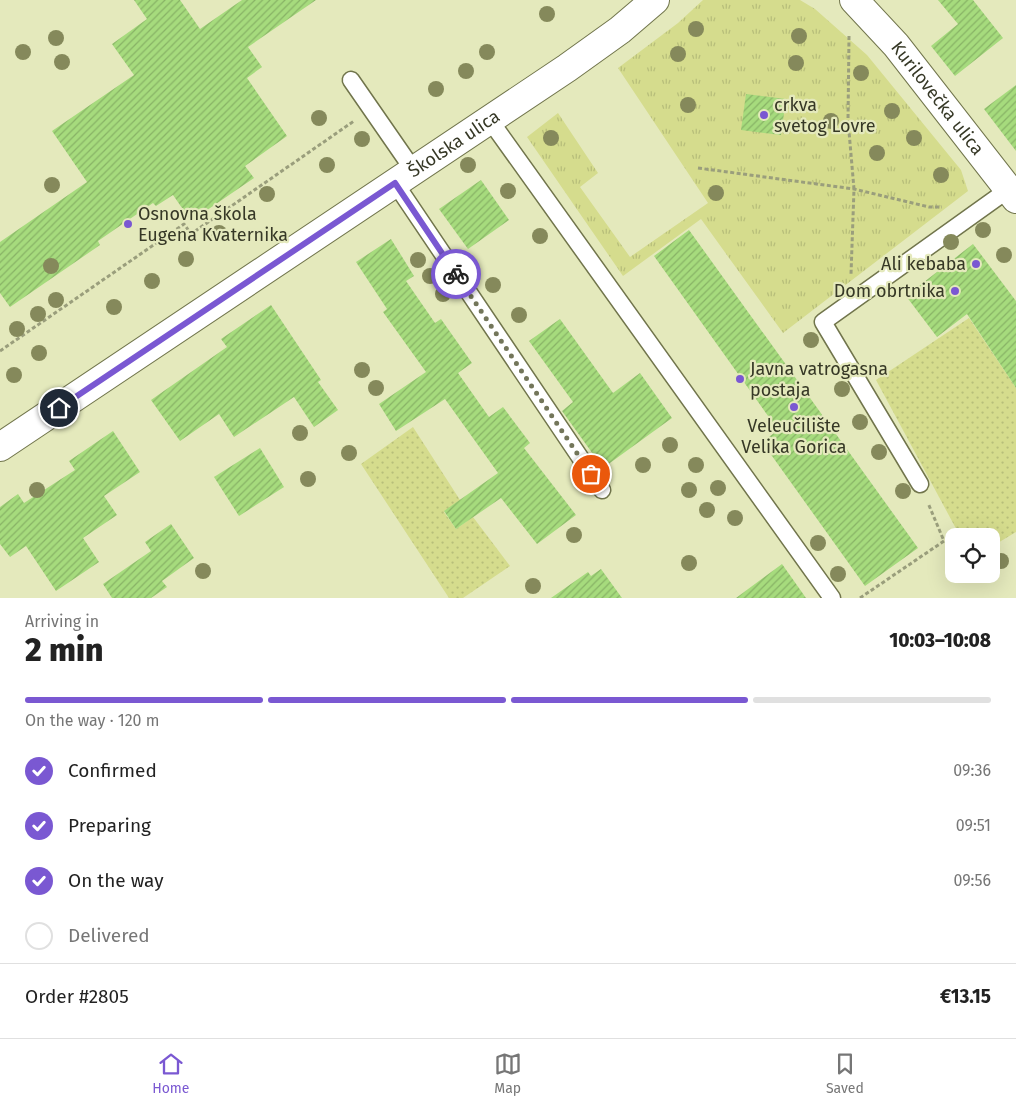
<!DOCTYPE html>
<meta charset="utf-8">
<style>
body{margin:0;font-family:"Fira Sans",sans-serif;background:#f6f6f6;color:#222;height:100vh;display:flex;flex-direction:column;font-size:19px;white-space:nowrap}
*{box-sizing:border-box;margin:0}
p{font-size:16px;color:#767676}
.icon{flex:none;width:28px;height:28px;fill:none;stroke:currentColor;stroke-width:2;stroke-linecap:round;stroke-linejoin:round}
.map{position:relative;height:598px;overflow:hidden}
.drawer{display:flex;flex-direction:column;background:#fff;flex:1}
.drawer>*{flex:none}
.tools{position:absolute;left:945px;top:528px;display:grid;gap:10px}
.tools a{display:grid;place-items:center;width:55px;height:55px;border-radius:10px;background:#fff;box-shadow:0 5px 20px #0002;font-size:25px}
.pin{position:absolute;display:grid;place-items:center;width:42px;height:42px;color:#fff;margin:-21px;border:2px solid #fff;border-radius:50%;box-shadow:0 1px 5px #0007}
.courier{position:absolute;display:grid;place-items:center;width:50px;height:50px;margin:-25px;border:4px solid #7a58d2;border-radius:50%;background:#fff;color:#222;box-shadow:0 1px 6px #0007}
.overview em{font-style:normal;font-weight:800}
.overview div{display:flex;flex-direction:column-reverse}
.overview{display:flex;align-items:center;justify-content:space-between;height:85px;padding:0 25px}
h1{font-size:32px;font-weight:800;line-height:38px}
.bar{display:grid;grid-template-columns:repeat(4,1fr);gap:8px 5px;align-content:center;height:60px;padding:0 25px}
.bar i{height:6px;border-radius:4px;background:#e0e0e0}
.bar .current{background:#7a58d2}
.bar p{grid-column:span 4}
.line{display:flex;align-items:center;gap:12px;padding:0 25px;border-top:1px solid #e0e0e0}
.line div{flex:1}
ol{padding:0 25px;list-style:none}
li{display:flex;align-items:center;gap:15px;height:55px}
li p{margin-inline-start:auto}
li .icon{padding:5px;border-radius:50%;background:#7a58d2;color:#fff;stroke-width:4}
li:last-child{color:#767676}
li i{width:28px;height:28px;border:2px solid #e0e0e0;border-radius:50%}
.tabs{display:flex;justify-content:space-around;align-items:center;height:70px;border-top:1px solid #e0e0e0;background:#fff;font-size:14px;color:#767676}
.tabs a{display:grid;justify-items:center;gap:2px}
.tabs .current{color:#7a58d2}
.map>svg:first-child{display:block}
.grass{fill:url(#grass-tufts)}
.park{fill:url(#park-dots)}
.building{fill:url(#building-hatch)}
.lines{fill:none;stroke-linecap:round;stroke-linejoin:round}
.lane-casing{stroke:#71754c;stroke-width:19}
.street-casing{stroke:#71754c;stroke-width:30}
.path{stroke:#9a9e7c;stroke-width:3;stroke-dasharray:4 2.5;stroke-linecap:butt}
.lane{stroke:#fff;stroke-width:16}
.street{stroke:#fff;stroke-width:28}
.tree{fill:#85895b}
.done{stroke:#73765a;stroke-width:5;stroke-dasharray:0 9}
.route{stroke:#7a58d2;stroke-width:6}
.poi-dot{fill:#7a58d2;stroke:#e4e9bc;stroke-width:2}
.labels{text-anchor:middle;stroke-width:4.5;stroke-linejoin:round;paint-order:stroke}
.street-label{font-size:18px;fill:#363826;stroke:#e4e9bc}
.poi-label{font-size:18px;fill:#363826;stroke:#e4e9bc;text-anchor:start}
</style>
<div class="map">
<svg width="1016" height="598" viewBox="0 0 1016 598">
<defs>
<pattern id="grass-tufts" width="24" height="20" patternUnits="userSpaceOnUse" patternTransform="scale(1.25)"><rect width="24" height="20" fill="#d5dc8d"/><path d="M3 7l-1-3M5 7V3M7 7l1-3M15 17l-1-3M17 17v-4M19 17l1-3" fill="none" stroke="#b7be7a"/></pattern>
<pattern id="park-dots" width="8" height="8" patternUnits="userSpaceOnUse" patternTransform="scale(1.25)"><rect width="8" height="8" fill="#d5dc8d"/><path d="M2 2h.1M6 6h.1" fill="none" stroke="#b7be7a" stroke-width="1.8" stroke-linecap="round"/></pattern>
<pattern id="building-hatch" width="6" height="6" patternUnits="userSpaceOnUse" patternTransform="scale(1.25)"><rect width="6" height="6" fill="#a6db7d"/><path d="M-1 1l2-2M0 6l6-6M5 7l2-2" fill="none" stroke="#88b366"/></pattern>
</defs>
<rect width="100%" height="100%" fill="#e4e9bc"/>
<!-- grass -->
<path class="grass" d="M 703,0 L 800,0 L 815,9 L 867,55 L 961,170 L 968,191 L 783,333 L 701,219 L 623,276 L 527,137 L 558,113 L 598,173 L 580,187 L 630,257 L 708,203 L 618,68 L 678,23 Z"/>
<!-- park -->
<g class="park">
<path d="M 969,318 L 1016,388 L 1016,532 L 991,547 L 991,536 L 960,536 L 876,380 Z"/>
<path d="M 413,427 L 460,500 L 444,512 L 456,529 L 473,517 L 510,566 L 463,598 L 449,598 L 361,464 Z"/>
</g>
<!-- building -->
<g class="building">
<path d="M 134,0 L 180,0 L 200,29 L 242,0 L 316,0 L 248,47 L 262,67 L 247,78 L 287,136 L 245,166 L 254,178 L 191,221 L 173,195 L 156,206 L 153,203 L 98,241 L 100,245 L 10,307 L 0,293 L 0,242 L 87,182 L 52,131 L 134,75 L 112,44 L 147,19 Z"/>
<path d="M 938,0 L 973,0 L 1003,38 L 955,76 L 931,46 L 958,24 Z"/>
<path d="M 1016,85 L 1016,151 L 984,109 Z"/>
<path d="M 746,94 L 786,99 L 781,135 L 741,130 Z"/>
<path d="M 481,180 L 509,220 L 468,249 L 439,209 Z"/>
<path d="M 689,230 L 918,548 L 865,586 L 762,442 L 778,430 L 654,256 Z"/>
<path d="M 391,239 L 414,276 L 406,281 L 435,323 L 441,319 L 472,363 L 458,373 L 489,417 L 503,407 L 530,443 L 524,448 L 576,515 L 537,544 L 501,498 L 456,529 L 444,511 L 498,473 L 445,399 L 396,431 L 379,404 L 426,372 L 383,312 L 387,309 L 356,262 Z"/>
<path d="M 973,244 L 1016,301 L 1016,388 L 967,314 L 937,337 L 906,296 Z"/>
<path d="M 271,305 L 321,380 L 318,382 L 338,410 L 314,427 L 294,397 L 234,437 L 219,414 L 180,441 L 151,400 L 227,347 L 221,339 Z"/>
<path d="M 560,319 L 613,393 L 640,373 L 672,418 L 603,468 L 562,411 L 573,402 L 529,341 Z"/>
<path d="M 113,431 L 140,472 L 104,496 L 117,515 L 83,538 L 99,562 L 56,591 L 26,546 L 10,557 L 0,544 L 0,507 L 18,494 L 24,503 L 75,470 L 69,461 Z"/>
<path d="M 260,448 L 284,487 L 239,516 L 214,477 Z"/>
<path d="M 171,524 L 194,558 L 162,581 L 167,587 L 151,598 L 112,598 L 103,584 L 151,551 L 145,542 Z"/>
<path d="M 782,564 L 806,598 L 736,598 Z"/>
<path d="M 601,569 L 622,598 L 551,598 L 588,572 L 591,576 Z"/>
</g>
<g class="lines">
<!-- lane casing -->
<g class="lane-casing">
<g id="lane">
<path d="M 351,80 L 414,171"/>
<path d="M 489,119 L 832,598"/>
<path d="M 395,183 L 602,490"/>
<path d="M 920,484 L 823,322 L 1009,189"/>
</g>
</g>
<!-- street casing -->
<g class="street-casing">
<g id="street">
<path id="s1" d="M 854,0 L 896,45 L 1016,199"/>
<path id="s2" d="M 0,447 L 567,68 L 620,30 L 655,0"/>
</g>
</g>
<!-- path -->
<g class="path">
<path d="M 849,36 L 848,120 L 854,189 L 851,274"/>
<path d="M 698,168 L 854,189 L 929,207 L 942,207"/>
<path d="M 0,351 L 184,224 L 191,234 L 354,121"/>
<path d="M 860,598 L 944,541 L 928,503"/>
</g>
<!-- lane -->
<use href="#lane" class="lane"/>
<!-- street -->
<use href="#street" class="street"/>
</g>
<!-- trees -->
<g class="tree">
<circle cx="547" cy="14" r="8"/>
<circle cx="696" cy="29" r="8"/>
<circle cx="799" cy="36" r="8"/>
<circle cx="56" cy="38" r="8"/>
<circle cx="23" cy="52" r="8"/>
<circle cx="487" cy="52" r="8"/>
<circle cx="678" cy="54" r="8"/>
<circle cx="62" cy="62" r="8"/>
<circle cx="796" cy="63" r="8"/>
<circle cx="466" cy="71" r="8"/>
<circle cx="861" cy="73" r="8"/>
<circle cx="436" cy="89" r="8"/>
<circle cx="688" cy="105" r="8"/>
<circle cx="892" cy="111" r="8"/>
<circle cx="319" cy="118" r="8"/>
<circle cx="831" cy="121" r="8"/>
<circle cx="551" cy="138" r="8"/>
<circle cx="914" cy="138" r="8"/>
<circle cx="362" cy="139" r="8"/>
<circle cx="877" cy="153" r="8"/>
<circle cx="327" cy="165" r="8"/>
<circle cx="468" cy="165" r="8"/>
<circle cx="941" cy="175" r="8"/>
<circle cx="52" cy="185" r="8"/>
<circle cx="508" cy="191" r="8"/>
<circle cx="716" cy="193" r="8"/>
<circle cx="267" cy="194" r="8"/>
<circle cx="983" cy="230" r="8"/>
<circle cx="219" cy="233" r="8"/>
<circle cx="540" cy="236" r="8"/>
<circle cx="951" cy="242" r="8"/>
<circle cx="1004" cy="255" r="8"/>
<circle cx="186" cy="259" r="8"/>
<circle cx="418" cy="260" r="8"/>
<circle cx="51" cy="266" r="8"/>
<circle cx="430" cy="276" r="8"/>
<circle cx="152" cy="281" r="8"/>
<circle cx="493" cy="285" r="8"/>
<circle cx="443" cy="294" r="8"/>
<circle cx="56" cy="300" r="8"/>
<circle cx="114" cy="307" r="8"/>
<circle cx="38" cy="314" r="8"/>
<circle cx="519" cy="315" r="8"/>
<circle cx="17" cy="329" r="8"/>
<circle cx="811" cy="340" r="8"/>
<circle cx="39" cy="353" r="8"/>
<circle cx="362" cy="370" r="8"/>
<circle cx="14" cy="375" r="8"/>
<circle cx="376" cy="388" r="8"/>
<circle cx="842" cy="389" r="8"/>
<circle cx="860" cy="422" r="8"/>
<circle cx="300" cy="433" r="8"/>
<circle cx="670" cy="445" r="8"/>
<circle cx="879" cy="452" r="8"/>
<circle cx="349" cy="453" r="8"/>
<circle cx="643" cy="465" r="8"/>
<circle cx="696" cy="465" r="8"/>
<circle cx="308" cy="479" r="8"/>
<circle cx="718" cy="488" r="8"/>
<circle cx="37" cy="490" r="8"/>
<circle cx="689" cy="490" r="8"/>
<circle cx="903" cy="491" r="8"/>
<circle cx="707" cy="510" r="8"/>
<circle cx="735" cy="518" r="8"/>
<circle cx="574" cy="535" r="8"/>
<circle cx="818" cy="543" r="8"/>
<circle cx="1001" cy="561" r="8"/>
<circle cx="689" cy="563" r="8"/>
<circle cx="203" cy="571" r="8"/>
<circle cx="838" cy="574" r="8"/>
<circle cx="533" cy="586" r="8"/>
</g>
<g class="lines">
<!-- done -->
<path class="done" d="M 456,274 L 591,474"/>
<!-- route -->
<path class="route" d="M 59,408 L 395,183 L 456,274"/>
</g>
<!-- markers -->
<g class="poi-dot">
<circle cx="764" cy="115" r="5"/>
<circle cx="128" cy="224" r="5"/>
<circle cx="976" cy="264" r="5"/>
<circle cx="955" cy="291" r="5"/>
<circle cx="740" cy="379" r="5"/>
<circle cx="794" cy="407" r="5"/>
</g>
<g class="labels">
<!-- street labels -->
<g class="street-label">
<text dy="6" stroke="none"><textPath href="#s1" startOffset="129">Kurilovečka ulica</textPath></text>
<text dy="6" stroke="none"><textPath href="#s2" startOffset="546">Školska ulica</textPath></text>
</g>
<!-- poi labels -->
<g class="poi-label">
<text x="774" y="111">crkva<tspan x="774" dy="21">svetog Lovre</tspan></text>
<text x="138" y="220">Osnovna škola<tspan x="138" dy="21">Eugena Kvaternika</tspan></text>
<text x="966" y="270" text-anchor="end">Ali kebaba</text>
<text x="945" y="297" text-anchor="end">Dom obrtnika</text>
<text x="750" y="375">Javna vatrogasna<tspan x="750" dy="21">postaja</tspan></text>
<text x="794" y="432" text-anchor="middle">Veleučilište<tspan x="794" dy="21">Velika Gorica</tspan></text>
</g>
</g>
</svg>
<div class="tools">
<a><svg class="icon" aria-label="locate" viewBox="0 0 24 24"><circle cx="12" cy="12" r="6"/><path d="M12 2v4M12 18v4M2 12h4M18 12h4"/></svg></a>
</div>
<div class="pin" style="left:591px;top:474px;background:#ea580c"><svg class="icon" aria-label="bag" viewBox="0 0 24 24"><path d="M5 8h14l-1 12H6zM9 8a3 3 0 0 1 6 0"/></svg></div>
<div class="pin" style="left:59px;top:408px;background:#1f2937"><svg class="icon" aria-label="home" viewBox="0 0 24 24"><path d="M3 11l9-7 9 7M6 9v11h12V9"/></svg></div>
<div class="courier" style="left:456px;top:274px"><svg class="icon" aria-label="bike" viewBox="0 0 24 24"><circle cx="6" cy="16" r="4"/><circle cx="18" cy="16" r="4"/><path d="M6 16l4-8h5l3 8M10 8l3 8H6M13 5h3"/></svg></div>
</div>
<section class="drawer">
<div class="overview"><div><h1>2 min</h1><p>Arriving in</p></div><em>10:03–10:08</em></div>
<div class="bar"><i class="current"></i><i class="current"></i><i class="current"></i><i></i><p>On the way · 120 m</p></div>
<ol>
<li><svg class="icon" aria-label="check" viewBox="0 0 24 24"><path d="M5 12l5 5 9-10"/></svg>Confirmed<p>09:36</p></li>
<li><svg class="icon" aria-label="check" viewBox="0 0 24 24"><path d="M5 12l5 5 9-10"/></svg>Preparing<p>09:51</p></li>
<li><svg class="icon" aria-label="check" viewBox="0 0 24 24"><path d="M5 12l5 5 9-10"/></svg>On the way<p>09:56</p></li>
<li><i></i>Delivered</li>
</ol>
<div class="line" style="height:65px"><div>Order #2805</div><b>€13.15</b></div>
</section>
<nav class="tabs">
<a class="current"><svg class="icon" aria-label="home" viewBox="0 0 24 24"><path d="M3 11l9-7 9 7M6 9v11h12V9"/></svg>Home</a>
<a><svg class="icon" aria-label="map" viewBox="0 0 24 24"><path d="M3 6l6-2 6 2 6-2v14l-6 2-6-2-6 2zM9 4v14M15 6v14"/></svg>Map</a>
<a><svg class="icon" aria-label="saved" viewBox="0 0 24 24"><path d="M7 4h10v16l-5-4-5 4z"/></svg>Saved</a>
</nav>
